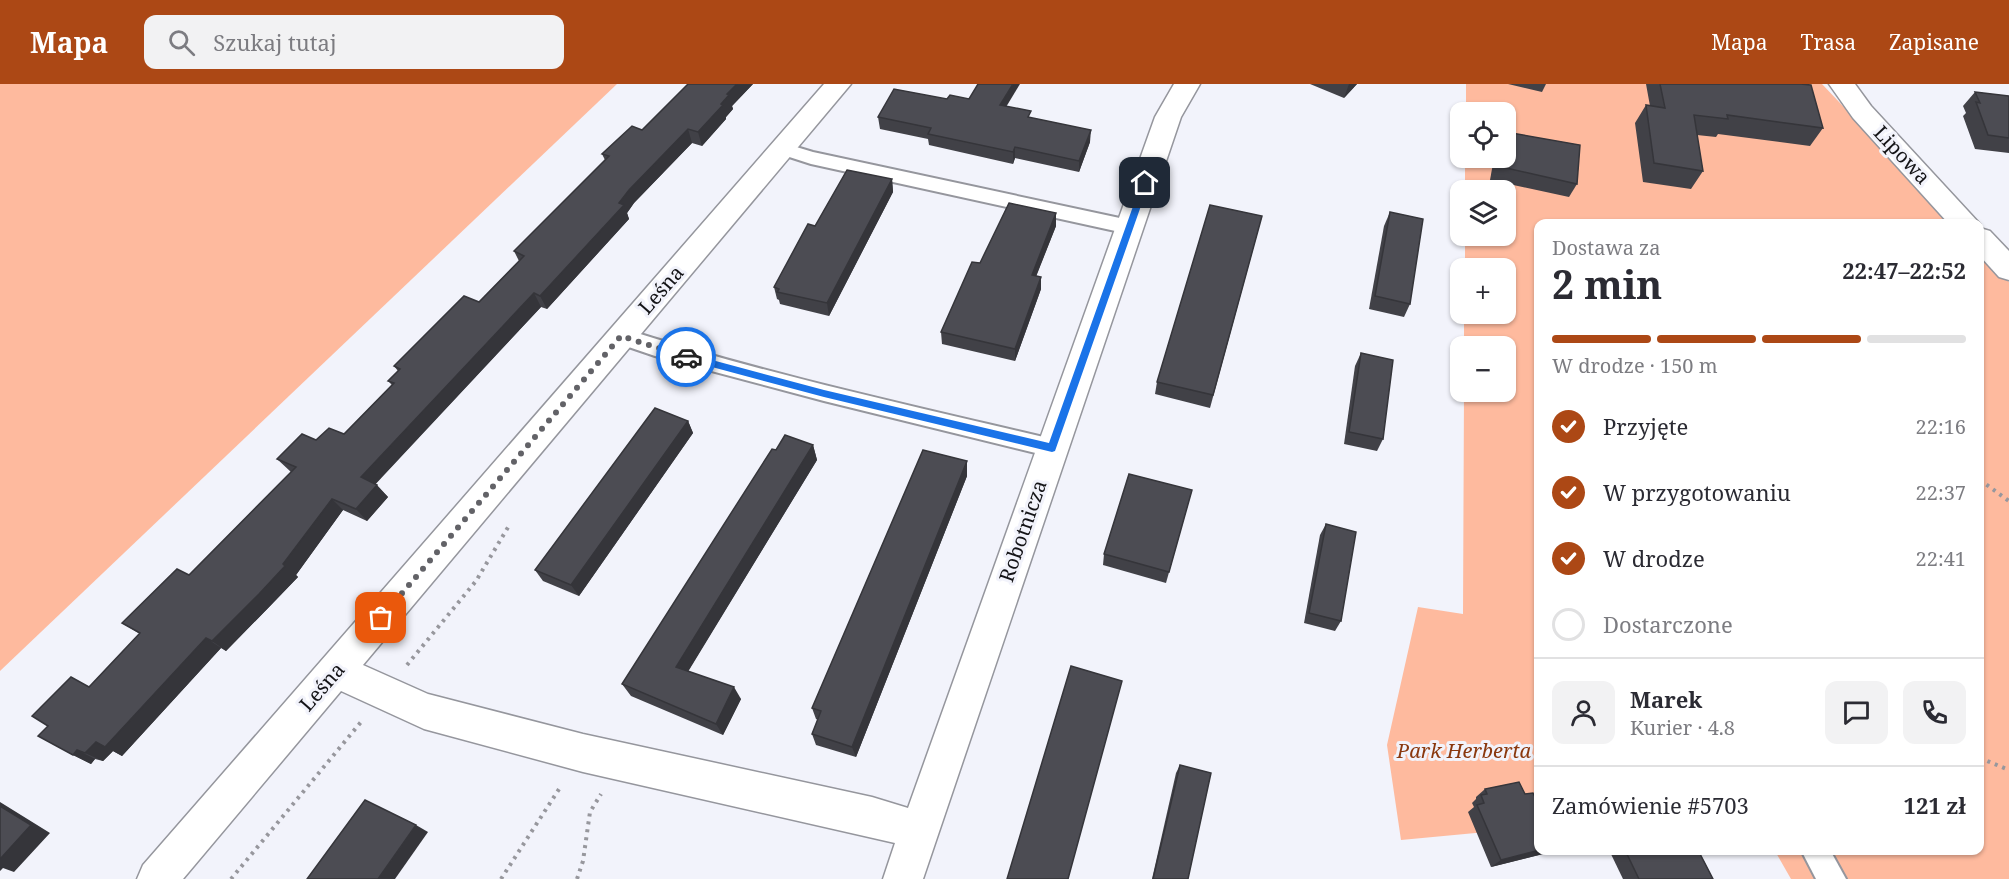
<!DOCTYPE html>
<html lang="pl">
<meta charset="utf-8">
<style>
body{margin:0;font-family:"Noto Serif",serif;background:#f2f2f3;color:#2b2b33;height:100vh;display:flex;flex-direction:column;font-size:22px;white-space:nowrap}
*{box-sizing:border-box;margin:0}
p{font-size:20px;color:#7c7c81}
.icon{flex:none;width:33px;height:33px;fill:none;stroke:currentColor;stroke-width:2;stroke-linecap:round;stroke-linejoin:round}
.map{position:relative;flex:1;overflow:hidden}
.sheet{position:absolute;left:1534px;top:135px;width:450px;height:636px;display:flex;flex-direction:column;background:#fff;border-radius:12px;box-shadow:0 2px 4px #0004}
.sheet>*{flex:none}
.fabs{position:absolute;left:1450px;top:18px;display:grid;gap:12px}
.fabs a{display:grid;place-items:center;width:66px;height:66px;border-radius:12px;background:#fff;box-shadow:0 2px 4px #0004;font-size:30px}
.pin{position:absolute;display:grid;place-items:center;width:51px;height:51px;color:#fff;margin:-26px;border-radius:12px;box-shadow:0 3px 9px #0006}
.courier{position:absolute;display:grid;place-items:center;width:60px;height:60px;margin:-30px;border:4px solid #1a73e8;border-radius:50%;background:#fff;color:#222;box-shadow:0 2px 8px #0007}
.overview em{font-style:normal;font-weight:700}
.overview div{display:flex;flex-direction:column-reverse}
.overview{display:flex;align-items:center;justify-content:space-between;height:102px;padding:0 18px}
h1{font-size:39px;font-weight:700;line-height:45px}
.bar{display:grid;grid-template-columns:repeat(4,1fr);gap:9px 6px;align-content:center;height:72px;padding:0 18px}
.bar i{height:8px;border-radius:4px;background:#e1e1e2}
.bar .on{background:#ac4815}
.bar p{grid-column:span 4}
.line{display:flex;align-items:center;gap:15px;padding:0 18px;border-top:2px solid #e1e1e2}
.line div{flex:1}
.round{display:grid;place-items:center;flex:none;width:63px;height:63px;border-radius:12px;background:#f2f2f3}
ol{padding:0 18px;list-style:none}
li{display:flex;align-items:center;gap:18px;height:66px}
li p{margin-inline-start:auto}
li .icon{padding:6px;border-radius:50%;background:#ac4815;color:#fff;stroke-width:4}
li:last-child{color:#7c7c81}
li i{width:33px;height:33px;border:3px solid #e1e1e2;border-radius:50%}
header{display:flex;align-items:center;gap:36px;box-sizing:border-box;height:84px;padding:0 30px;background:#ac4815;color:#fff}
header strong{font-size:28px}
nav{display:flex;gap:33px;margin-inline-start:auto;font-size:21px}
.search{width:420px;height:54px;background:#f2f2f3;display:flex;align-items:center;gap:15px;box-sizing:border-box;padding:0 21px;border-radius:12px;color:#7c7c81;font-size:22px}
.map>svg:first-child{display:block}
.green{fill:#feba9e}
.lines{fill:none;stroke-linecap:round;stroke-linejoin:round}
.service-casing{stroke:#95969d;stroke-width:4}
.minor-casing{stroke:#95969d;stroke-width:3}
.path{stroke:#97979d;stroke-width:4;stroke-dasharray:3 5;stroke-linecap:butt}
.service{fill:#fff;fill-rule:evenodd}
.minor{fill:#fff;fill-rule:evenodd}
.wall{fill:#414147}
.shaded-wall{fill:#35353a}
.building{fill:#4c4c53;stroke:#35353a;stroke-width:1.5}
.route{fill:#1a73e8}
.done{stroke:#626267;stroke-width:6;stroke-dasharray:0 10.8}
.labels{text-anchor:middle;stroke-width:6;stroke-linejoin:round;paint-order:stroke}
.street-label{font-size:20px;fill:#141417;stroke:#f2f3fb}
.park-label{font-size:20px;font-style:italic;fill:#8a380e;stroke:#f2f3fb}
</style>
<header>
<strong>Mapa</strong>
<div class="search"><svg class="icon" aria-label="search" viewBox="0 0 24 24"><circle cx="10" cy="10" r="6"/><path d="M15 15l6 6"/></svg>Szukaj tutaj</div>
<nav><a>Mapa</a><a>Trasa</a><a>Zapisane</a></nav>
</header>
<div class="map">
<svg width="2009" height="795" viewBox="0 0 2009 795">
<rect width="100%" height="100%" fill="#f2f3fb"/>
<!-- green -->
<g class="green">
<path d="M 0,0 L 617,0 L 0,587 Z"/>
<path d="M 1466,0 L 1822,0 L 1954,139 L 1539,140 L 1539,743 L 1401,756 L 1387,661 L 1418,523 L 1463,530 L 1464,308 L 1506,308 L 1506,262 L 1464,262 L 1464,230 L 1506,230 L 1506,184 L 1465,184 L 1465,152 L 1506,152 L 1506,106 L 1465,106 L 1465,74 L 1506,74 L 1506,28 L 1466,28 Z"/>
<path d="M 1980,167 L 2009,198 L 2009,795 L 1791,795 L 1775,767 L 1980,766 Z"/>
</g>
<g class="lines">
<!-- service casing -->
<g class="service-casing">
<g id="service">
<path d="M 783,59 L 813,68 L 1129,136 L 1136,138 L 1139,143 L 1136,148 L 1129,150 L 811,80 L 777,69 L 774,65 L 777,61 Z"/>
<path d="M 621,244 C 762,289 908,321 1052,355 L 1060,358 L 1063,364 L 1060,370 L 1052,373 L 824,317 L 655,272 L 614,258 L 611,252 L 614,246 Z"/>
<path d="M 1801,766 L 1830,766 L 1846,795 L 1816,795 Z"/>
</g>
</g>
<!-- minor casing -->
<g class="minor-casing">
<g id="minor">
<path d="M 824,0 L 851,0 L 363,581 L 428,610 L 583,650 L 872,713 L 908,724 L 1155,33 L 1174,0 L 1200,0 L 1181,33 L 923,795 L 883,795 L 895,759 L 583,688 L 424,645 L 341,607 L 183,795 L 137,795 L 143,781 Z"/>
<path d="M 1829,0 L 1855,0 L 1871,22 L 1980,140 L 1949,140 L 1853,34 Z"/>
<path d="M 1980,144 L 1990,147 L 2009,167 L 2009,196 L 1999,193 L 1980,172 Z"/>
</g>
</g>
<!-- path -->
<g class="path">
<path d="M 1980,396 L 2009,417"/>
<path d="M 407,581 L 476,497 L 510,440"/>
<path d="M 1980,674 L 2009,686"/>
<path d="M 231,795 L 361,638"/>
<path d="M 501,795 L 561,702"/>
<path d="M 577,795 L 583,777 L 590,728 L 601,710"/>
</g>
<!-- service -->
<use href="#service" class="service"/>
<!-- minor -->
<use href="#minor" class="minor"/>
</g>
<!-- wall -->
<g class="wall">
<path d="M 688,0 L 753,0 L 732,22 L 733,25 L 726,33 L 726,35 L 702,62 L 692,59 L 634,119 L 627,129 L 629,135 L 547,225 L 541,223 L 375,400 L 388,413 L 367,437 L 343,426 L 296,491 L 298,493 L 272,520 L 226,567 L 221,564 L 122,672 L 113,667 L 103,677 L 95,675 L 91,680 L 73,671 L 89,603 L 140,550 L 122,539 L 189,491 L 291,388 L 277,375 L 316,356 L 344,350 L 392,301 L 388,297 L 398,287 L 394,282 L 479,218 L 519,177 L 514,167 L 605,76 L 602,70 L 642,46 Z"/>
<path d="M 1310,0 L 1357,0 L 1344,14 Z"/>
<path d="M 1508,0 L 1546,0 L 1542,8 Z"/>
<path d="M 1646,0 L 1800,0 L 1823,44 L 1810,62 L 1718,50 L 1716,53 L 1697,51 L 1703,87 L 1691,105 L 1643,98 L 1635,39 L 1646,21 L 1650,22 Z"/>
<path d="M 1975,8 L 2009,12 L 2009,69 L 1975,65 L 1963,32 L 1966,29 L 1963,22 Z"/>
<path d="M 1007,22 L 1030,34 L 1090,58 L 1079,88 L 1015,74 L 1013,80 L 929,61 L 928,55 L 880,45 L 878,33 Z"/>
<path d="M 1494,74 L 1506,74 L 1577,100 L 1569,113 L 1490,96 Z"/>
<path d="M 892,95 L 893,108 L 829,232 L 780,220 L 779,216 L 777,215 L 774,203 L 815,142 Z"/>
<path d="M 1390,128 L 1410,220 L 1404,233 L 1369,225 L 1384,142 Z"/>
<path d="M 1056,129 L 1056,142 L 1036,192 L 1041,205 L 1015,277 L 942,260 L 941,248 L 980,179 Z"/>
<path d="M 1262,132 L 1210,324 L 1155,310 L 1157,298 Z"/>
<path d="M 1361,269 L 1383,355 L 1377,367 L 1344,360 L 1355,282 Z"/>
<path d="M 688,337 L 693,349 L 579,512 L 543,497 L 535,486 Z"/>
<path d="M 813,361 L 817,376 L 688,587 L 741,615 L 723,651 L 631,612 L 622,600 L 776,366 Z"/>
<path d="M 967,377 L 967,392 L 856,673 L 816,661 L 812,650 L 818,636 L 816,635 L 812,624 Z"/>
<path d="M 1192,406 L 1166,499 L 1103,481 L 1104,470 Z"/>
<path d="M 1326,440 L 1341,537 L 1335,547 L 1304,539 L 1320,451 Z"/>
<path d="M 1180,681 L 1188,795 L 1152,795 L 1176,689 Z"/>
<path d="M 1485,705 L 1539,766 L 1552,766 L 1547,769 L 1491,783 L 1468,728 L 1474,723 L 1472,719 L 1476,715 L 1476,713 Z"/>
<path d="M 1609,766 L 1698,766 L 1713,795 L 1623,795 Z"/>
</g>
<!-- shaded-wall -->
<g class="shaded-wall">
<path d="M 737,0 L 753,0 L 732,22 L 733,25 L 726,33 L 726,35 L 702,62 L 698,48 L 721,20 L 727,10 Z"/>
<path d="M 1013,0 L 1020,0 L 1000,33 L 1000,21 Z"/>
<path d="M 1349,0 L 1357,0 L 1344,14 Z"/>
<path d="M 688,45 L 692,59 L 634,119 L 627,129 L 629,135 L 547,225 L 540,212 L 629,106 Z"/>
<path d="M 1091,46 L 1090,58 L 1079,88 L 1079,77 Z"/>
<path d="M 1015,63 L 1015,74 L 1013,80 L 1013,68 Z"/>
<path d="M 892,95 L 893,108 L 829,232 L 827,219 Z"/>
<path d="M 1056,129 L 1056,142 L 1032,203 L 1032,191 Z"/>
<path d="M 1041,193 L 1041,205 L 1015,277 L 1015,265 Z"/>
<path d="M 534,209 L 541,223 L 371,405 L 361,393 Z"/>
<path d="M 688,337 L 693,349 L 579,512 L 571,501 Z"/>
<path d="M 813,361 L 817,376 L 683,596 L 676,583 Z"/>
<path d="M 967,377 L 967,392 L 856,673 L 852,663 Z"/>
<path d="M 377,401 L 388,413 L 367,437 L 356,425 Z"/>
<path d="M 332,415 L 343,426 L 296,491 L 298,493 L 272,520 L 226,567 L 212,557 L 283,480 Z"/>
<path d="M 206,554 L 221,564 L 122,672 L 113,667 L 103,677 L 85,669 Z"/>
<path d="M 734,603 L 741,615 L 723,651 L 716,640 Z"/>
<path d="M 77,666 L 95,675 L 91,680 L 73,671 Z"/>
<path d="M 0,718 L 50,749 L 14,788 L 3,784 L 0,787 Z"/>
<path d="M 416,741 L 428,748 L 395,795 L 378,795 Z"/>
<path d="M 1540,766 L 1552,766 L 1547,769 L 1491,783 L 1501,776 Z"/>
</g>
<!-- building -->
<g class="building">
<path d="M 688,0 L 737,0 L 727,10 L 729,11 L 721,20 L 723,21 L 698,48 L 688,45 L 629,106 L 619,119 L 624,121 L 540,212 L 534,209 L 361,393 L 377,401 L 356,425 L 332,415 L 283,480 L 285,482 L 259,510 L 212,557 L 206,554 L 105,663 L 96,658 L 85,669 L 77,666 L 73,671 L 38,652 L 48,642 L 32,632 L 71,593 L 89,603 L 140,549 L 122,539 L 177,485 L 189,491 L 296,383 L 277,375 L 302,350 L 316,356 L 329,344 L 344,350 L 394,299 L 388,297 L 400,285 L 394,282 L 464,212 L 479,218 L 524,172 L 514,167 L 609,72 L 602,70 L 632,42 L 642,46 Z"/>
<path d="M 978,0 L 1013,0 L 1000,21 L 1031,27 L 1028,33 L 1091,46 L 1079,77 L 1015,63 L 1013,68 L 928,50 L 931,44 L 878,33 L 894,5 L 947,15 L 950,11 L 969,15 Z"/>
<path d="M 1660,0 L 1800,0 L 1811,1 L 1823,44 L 1727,31 L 1728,35 L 1694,31 L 1703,87 L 1654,79 L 1646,21 L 1665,24 Z"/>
<path d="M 1975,8 L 2009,12 L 2009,54 L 1988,51 L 1976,18 L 1980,19 Z"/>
<path d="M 1506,48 L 1580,61 L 1577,100 L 1497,82 L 1498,74 L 1506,74 Z"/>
<path d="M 847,86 L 892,95 L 827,219 L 777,208 L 779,205 L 774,203 L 808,140 L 815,142 Z"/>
<path d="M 1009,119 L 1056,129 L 1032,191 L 1041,193 L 1015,265 L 941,248 L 972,178 L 980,179 Z"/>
<path d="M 1210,121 L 1262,132 L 1213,311 L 1157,298 Z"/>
<path d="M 1390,128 L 1423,135 L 1410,220 L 1375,212 Z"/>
<path d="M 1361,269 L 1393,276 L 1383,355 L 1349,348 Z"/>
<path d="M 655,324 L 688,337 L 571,501 L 535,486 Z"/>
<path d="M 785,351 L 813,361 L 676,583 L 734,603 L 716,640 L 622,600 L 772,365 L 776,366 Z"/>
<path d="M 923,366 L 967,377 L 852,663 L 812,650 L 821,627 L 812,624 Z"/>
<path d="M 1129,390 L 1192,406 L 1169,488 L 1104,470 Z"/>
<path d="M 1326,440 L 1356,448 L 1341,537 L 1309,529 Z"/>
<path d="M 1071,582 L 1122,597 L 1068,795 L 1007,795 Z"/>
<path d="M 1180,681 L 1211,689 L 1188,795 L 1153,795 Z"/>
<path d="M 1519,698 L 1525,710 L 1533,709 L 1539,721 L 1539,766 L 1540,766 L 1501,776 L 1477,721 L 1484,719 L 1481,711 L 1487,710 L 1485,705 Z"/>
<path d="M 365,716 L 416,741 L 378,795 L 307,795 Z"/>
<path d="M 0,722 L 31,741 L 0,775 Z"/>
<path d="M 1625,766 L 1698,766 L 1713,795 L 1639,795 Z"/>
</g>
<!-- route -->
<path class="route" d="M 1142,97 L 1149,99 L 1055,367 L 1052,368 L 824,313 L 686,276 L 682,273 L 686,269 L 824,306 L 1049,359 Z"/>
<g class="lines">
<!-- done -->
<path class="done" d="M 381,534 L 621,252 L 686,273"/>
</g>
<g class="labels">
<!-- street labels -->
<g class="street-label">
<text transform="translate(1902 71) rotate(47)" y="7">Lipowa</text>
<text transform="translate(661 206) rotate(-49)" y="7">Leśna</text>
<text transform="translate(1023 447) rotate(-71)" y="7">Robotnicza</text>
<text transform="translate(322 603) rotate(-49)" y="7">Leśna</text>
</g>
<!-- park labels -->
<g class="park-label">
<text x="1464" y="674">Park Herberta</text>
</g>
</g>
</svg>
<div class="fabs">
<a><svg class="icon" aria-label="locate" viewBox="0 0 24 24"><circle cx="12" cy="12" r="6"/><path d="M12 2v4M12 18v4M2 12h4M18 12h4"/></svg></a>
<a><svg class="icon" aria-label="layers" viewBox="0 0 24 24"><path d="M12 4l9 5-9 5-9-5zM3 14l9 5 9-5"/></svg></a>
<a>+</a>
<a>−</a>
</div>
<div class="pin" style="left:381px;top:534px;background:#ea580c"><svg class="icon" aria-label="bag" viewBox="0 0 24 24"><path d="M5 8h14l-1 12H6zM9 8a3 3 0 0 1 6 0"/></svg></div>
<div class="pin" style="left:1145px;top:99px;background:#1f2937"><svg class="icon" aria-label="home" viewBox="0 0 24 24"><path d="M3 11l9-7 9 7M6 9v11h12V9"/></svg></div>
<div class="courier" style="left:686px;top:273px"><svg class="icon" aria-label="car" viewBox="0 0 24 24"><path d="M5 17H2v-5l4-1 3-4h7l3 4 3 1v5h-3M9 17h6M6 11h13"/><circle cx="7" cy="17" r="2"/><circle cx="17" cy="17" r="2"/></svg></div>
<section class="sheet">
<div class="overview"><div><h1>2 min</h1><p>Dostawa za</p></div><em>22:47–22:52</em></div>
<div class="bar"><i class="on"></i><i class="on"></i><i class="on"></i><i></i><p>W drodze · 150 m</p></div>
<ol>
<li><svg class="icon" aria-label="check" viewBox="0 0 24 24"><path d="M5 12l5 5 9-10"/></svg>Przyjęte<p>22:16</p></li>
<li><svg class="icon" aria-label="check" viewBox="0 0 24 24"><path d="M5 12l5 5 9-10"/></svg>W przygotowaniu<p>22:37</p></li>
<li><svg class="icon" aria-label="check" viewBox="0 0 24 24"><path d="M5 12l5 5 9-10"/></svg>W drodze<p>22:41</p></li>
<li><i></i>Dostarczone</li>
</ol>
<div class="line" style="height:108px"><a class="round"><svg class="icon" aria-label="person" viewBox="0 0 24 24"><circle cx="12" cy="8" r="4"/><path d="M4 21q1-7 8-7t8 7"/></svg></a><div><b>Marek</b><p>Kurier · 4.8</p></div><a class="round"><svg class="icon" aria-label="chat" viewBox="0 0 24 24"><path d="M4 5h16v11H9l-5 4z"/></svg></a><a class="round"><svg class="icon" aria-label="phone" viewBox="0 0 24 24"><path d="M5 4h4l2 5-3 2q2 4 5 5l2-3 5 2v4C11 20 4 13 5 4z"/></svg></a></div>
<div class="line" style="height:78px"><div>Zamówienie #5703</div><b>121 zł</b></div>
</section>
</div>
